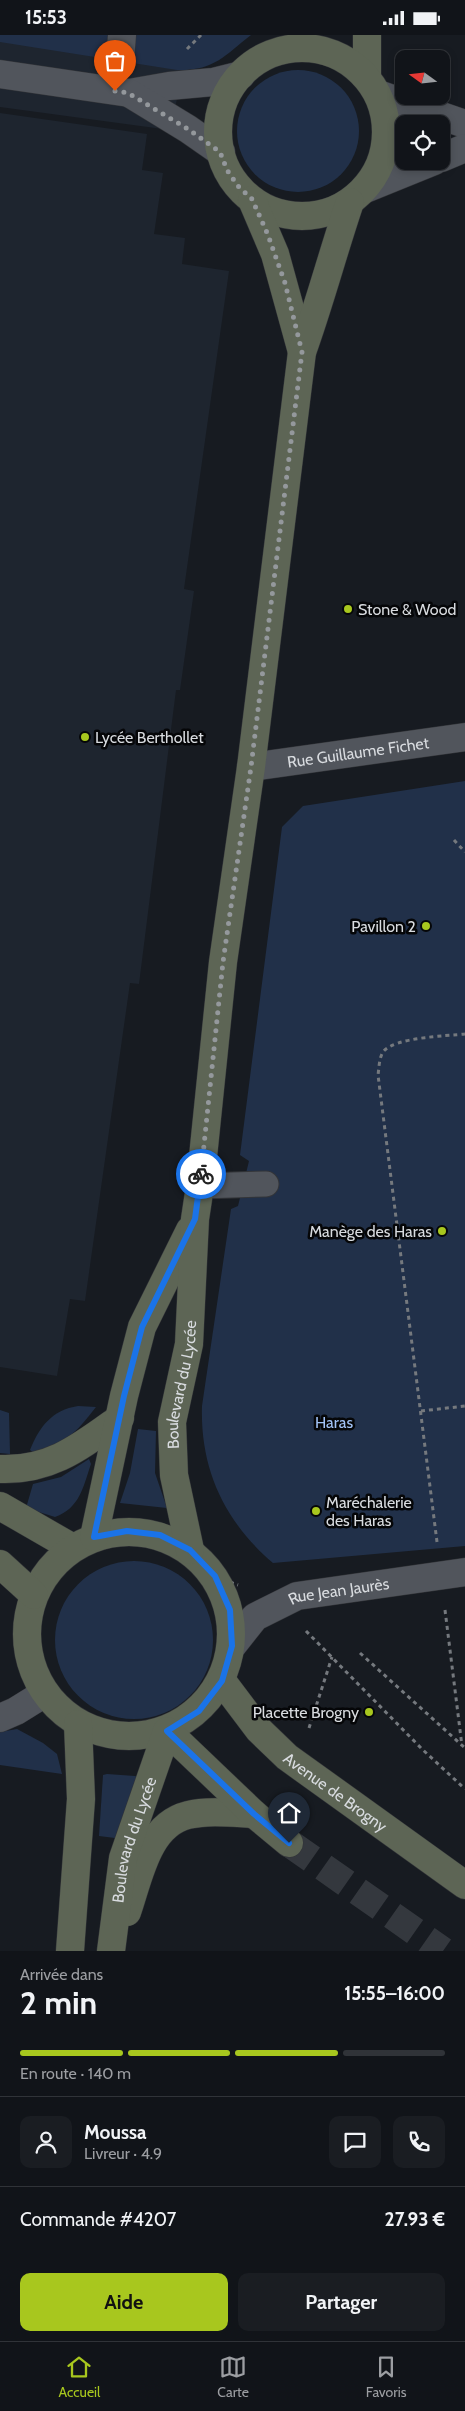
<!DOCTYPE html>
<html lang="fr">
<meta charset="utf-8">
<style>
body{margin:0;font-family:Cabin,sans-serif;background:#1a1d22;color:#f1f3f6;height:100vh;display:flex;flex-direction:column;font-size:19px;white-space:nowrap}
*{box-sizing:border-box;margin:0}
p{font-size:16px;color:#9c9ea2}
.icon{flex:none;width:28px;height:28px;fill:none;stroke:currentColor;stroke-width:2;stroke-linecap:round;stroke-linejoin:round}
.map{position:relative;height:1916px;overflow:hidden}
.details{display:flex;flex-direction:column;background:#111419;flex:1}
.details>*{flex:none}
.needle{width:32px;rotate:285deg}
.fabs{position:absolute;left:395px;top:15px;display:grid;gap:10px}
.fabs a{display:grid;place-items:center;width:55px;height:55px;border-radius:10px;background:#111419;box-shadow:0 2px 8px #0003,0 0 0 1px #303338;font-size:25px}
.pin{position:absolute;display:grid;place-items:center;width:42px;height:42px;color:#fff;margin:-51px -21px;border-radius:50% 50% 50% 0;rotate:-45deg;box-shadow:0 0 5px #0007}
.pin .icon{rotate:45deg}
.courier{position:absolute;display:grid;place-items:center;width:50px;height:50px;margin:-25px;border:4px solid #1a73e8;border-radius:50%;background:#fff;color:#222;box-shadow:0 1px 6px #0007}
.summary em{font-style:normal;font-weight:700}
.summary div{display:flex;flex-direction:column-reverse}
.summary{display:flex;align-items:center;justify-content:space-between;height:85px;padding:0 20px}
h1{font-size:32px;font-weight:700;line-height:38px}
.bar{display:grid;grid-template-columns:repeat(4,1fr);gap:8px 5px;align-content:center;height:60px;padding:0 20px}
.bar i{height:6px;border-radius:4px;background:#303338}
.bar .active{background:#a8c71e}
.bar p{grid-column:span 4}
.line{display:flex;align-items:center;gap:12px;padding:0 20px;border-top:1px solid #303338}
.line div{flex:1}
.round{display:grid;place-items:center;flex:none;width:52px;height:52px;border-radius:10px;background:#1a1d22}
.button{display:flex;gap:10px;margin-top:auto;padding:10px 20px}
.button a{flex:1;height:58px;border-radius:10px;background:#a8c71e;color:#111;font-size:20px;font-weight:700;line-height:58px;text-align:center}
.button a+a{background:#1a1d22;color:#f1f3f6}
.status{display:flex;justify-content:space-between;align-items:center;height:35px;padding:0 25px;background:#111419;direction:ltr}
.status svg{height:14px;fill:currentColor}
.menu{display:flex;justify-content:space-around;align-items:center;height:70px;border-top:1px solid #303338;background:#111419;font-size:14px;color:#9c9ea2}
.menu a{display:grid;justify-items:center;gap:2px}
.menu .active{color:#a8c71e}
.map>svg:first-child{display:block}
.built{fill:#1e252f}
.green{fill:#213049}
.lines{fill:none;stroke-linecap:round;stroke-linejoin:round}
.secondary-tunnel{stroke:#34383e;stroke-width:28;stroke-dasharray:28 14;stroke-linecap:butt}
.lane-casing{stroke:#333539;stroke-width:27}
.street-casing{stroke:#333539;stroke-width:29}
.secondary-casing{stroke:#333539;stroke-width:29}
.path{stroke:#75797e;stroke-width:3;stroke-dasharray:4 4;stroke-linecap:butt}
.lane{stroke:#51555c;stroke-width:25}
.street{stroke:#51555c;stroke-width:28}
.secondary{stroke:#5d6555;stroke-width:28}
.done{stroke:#94989c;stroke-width:5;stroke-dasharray:0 9}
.route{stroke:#1a73e8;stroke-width:6}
.poi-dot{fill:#a8c71e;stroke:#050608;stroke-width:2}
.labels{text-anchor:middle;stroke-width:5;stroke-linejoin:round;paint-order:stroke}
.poi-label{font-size:16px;fill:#d8dbdf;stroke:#050608;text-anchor:start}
.street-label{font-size:16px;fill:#d8dbdf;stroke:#050608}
.park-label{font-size:16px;fill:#a2c3f7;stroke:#050608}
</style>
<div class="status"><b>15:53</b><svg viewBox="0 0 49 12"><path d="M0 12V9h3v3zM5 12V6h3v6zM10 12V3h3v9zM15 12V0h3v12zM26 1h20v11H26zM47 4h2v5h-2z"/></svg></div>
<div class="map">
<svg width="465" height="1916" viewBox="0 0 465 1916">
<rect width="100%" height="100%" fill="#171b21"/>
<!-- built -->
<g class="built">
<path d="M 0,0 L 222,0 L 182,42 L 170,95 L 0,72 Z"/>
<path d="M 0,78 L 147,99 L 142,135 L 163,138 L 154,199 L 185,203 L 182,229 L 229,236 L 184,554 L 194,556 L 180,655 L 176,655 L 139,949 L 130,948 L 85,1266 L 70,1264 L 57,1341 L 0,1332 Z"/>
</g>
<!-- green -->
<g class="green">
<path d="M 0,0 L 251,0 C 224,21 214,36 177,35 L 0,7 Z"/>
<circle cx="298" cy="96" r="61"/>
<path d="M 465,746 L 465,1511 L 273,1528 C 225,1487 200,1435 202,1371 L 231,1174 L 238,1171 L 249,1126 L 240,1120 L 282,792 L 303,771 Z"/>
<path d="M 78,1371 L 96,1372 C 75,1399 67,1407 34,1418 L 30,1415 C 39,1392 52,1375 78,1371 Z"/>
<path d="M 0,1375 L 9,1378 L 10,1419 L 0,1418 Z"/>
<path d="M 138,1394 L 156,1396 L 155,1438 L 167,1473 L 120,1468 L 130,1438 Z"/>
<path d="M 89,1424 L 91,1429 C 83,1452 80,1473 55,1482 L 26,1473 L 33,1449 L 61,1442 Z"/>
<circle cx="134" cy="1605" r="79"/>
<path d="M 17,1694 L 43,1708 L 57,1719 L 62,1739 L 0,1730 L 0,1697 Z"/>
<path d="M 107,1739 L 135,1741 L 139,1743 L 115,1803 L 99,1801 L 103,1740 Z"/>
</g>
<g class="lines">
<!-- secondary-tunnel -->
<path class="secondary-tunnel" d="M 289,1808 L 443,1916"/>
<!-- lane casing -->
<g class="lane-casing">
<path id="lane" d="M 200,1151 L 266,1149"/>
</g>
<!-- street casing -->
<g class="street-casing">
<g id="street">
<path d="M 120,26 L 122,0"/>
<path d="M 0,39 L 129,58 L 169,51 L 213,47 L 241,40"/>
<path d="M 129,58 L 188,94 L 221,117"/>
<path d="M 378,59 L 465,89"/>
<path d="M 441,123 L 465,113"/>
<path d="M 365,154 L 434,126"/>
<path id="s1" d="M 251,732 L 465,702"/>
<path id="s2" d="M 232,1611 L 255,1582 L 297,1561 L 465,1537"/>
<path d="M 0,1683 L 16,1676 L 45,1658"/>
</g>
</g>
<!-- secondary casing -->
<g class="secondary-casing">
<g id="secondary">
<path d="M 367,0 L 367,42"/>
<circle cx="302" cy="97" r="84"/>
<path d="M 252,165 L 275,219 L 302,317"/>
<path d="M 0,1434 C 51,1436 81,1411 120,1383"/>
<path d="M 0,1471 L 73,1513"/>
<circle cx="129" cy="1599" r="102"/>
<path d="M 94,1502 L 124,1361 L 142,1292 L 190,1195"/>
<path id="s3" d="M 190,1515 L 174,1440 L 172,1387 L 189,1309 L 195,1184 L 200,1151 L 223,927 L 251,732 L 302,317 C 320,267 333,217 350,167"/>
<path d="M 0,1529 L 34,1560"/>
<path id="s4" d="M 222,1646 L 259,1695 L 287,1722 L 465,1850"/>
<path d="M 127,1877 C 139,1843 147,1790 188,1780 C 209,1775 233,1778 254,1779"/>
<path d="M 70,1916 L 81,1764 L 78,1689"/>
<path id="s5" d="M 111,1916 L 123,1823 L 167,1696 L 254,1779 L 289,1808"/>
</g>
</g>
<!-- path -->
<g class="path">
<path d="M 187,14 L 201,0"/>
<path d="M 454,805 L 465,817"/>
<path d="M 421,1376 L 465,1371"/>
<path d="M 437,1507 L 378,1040 C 379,1034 379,1023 383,1017 C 394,1002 447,1001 465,999"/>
<path d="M 215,1541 L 238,1550"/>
<path d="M 445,1575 L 462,1711"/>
<path d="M 306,1596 L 423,1715 L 465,1754"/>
<path d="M 360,1618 L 465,1713"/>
<path d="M 309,1693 L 332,1622"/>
</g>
<!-- lane -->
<use href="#lane" class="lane"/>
<!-- street -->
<use href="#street" class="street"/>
<!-- secondary -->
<use href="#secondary" class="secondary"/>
</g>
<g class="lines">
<!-- done -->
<path class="done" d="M 115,56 L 128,58 L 188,94 L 220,117 L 227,135 L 238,151 L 252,164 L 268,200 L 285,248 L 302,317 L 251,732 L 223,927 L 201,1139"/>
<!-- route -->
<path class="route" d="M 201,1139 L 195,1184 L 142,1292 L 124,1361 L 94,1502 L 127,1496 L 160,1500 L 190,1515 L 215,1541 L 230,1575 L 232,1611 L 222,1646 L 199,1676 L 167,1696 L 254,1779 L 289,1808"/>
</g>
<!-- markers -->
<g class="poi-dot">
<circle cx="348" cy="574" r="5"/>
<circle cx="85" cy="702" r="5"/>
<circle cx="426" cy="891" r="5"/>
<circle cx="442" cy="1196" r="5"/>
<circle cx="316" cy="1476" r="5"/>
<circle cx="369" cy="1677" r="5"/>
</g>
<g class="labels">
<!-- poi labels -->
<g class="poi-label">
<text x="358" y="580">Stone &amp; Wood</text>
<text x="95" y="708">Lycée Berthollet</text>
<text x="416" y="897" text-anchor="end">Pavillon 2</text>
<text x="432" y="1202" text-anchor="end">Manège des Haras</text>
<text x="326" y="1473">Maréchalerie<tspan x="326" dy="18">des Haras</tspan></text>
<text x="359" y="1683" text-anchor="end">Placette Brogny</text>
</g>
<!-- street labels -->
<g class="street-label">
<text dy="6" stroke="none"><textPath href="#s1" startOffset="108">Rue Guillaume Fichet</textPath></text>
<text dy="6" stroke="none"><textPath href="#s3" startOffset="168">Boulevard du Lycée</textPath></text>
<text dy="6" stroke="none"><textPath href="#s2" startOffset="126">Rue Jean Jaurès</textPath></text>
<text dy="6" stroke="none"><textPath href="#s4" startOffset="160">Avenue de Brogny</textPath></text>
<text dy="6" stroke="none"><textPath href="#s5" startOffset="114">Boulevard du Lycée</textPath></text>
</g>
<!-- park labels -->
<g class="park-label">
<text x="334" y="1393">Haras</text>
</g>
</g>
</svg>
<div class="fabs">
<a><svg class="needle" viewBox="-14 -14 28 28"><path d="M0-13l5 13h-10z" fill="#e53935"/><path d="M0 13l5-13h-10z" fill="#9c9ea2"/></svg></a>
<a><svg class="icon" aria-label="locate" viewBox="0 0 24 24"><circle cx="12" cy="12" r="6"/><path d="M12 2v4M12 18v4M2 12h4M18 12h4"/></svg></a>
</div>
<div class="pin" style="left:115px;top:56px;background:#ea580c"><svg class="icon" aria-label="bag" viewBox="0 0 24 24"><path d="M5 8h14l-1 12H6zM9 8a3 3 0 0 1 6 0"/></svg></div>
<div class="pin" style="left:289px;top:1808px;background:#1f2937"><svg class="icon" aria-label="home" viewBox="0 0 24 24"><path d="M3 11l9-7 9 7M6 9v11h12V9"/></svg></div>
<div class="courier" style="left:201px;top:1139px"><svg class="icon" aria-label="bike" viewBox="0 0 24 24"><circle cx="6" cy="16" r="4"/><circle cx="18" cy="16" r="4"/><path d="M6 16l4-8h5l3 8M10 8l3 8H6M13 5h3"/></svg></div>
</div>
<section class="details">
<div class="summary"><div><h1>2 min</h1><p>Arrivée dans</p></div><em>15:55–16:00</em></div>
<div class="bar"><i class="active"></i><i class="active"></i><i class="active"></i><i></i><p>En route · 140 m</p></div>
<div class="line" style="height:90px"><a class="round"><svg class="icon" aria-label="person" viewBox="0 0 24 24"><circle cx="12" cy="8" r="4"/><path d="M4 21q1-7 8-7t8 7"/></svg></a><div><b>Moussa</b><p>Livreur · 4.9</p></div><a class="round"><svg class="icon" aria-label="chat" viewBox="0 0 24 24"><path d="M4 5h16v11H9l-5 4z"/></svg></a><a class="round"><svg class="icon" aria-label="phone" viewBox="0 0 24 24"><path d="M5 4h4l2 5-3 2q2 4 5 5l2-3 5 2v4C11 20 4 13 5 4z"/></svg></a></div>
<div class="line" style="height:65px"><div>Commande #4207</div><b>27.93 €</b></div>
<div class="button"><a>Aide</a><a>Partager</a></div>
</section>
<nav class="menu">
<a class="active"><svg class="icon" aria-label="home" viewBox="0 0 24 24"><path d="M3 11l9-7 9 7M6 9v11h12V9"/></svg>Accueil</a>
<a><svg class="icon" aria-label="map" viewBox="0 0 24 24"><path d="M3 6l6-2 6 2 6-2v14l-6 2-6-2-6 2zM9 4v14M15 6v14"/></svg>Carte</a>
<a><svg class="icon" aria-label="saved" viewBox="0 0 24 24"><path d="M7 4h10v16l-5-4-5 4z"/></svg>Favoris</a>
</nav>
